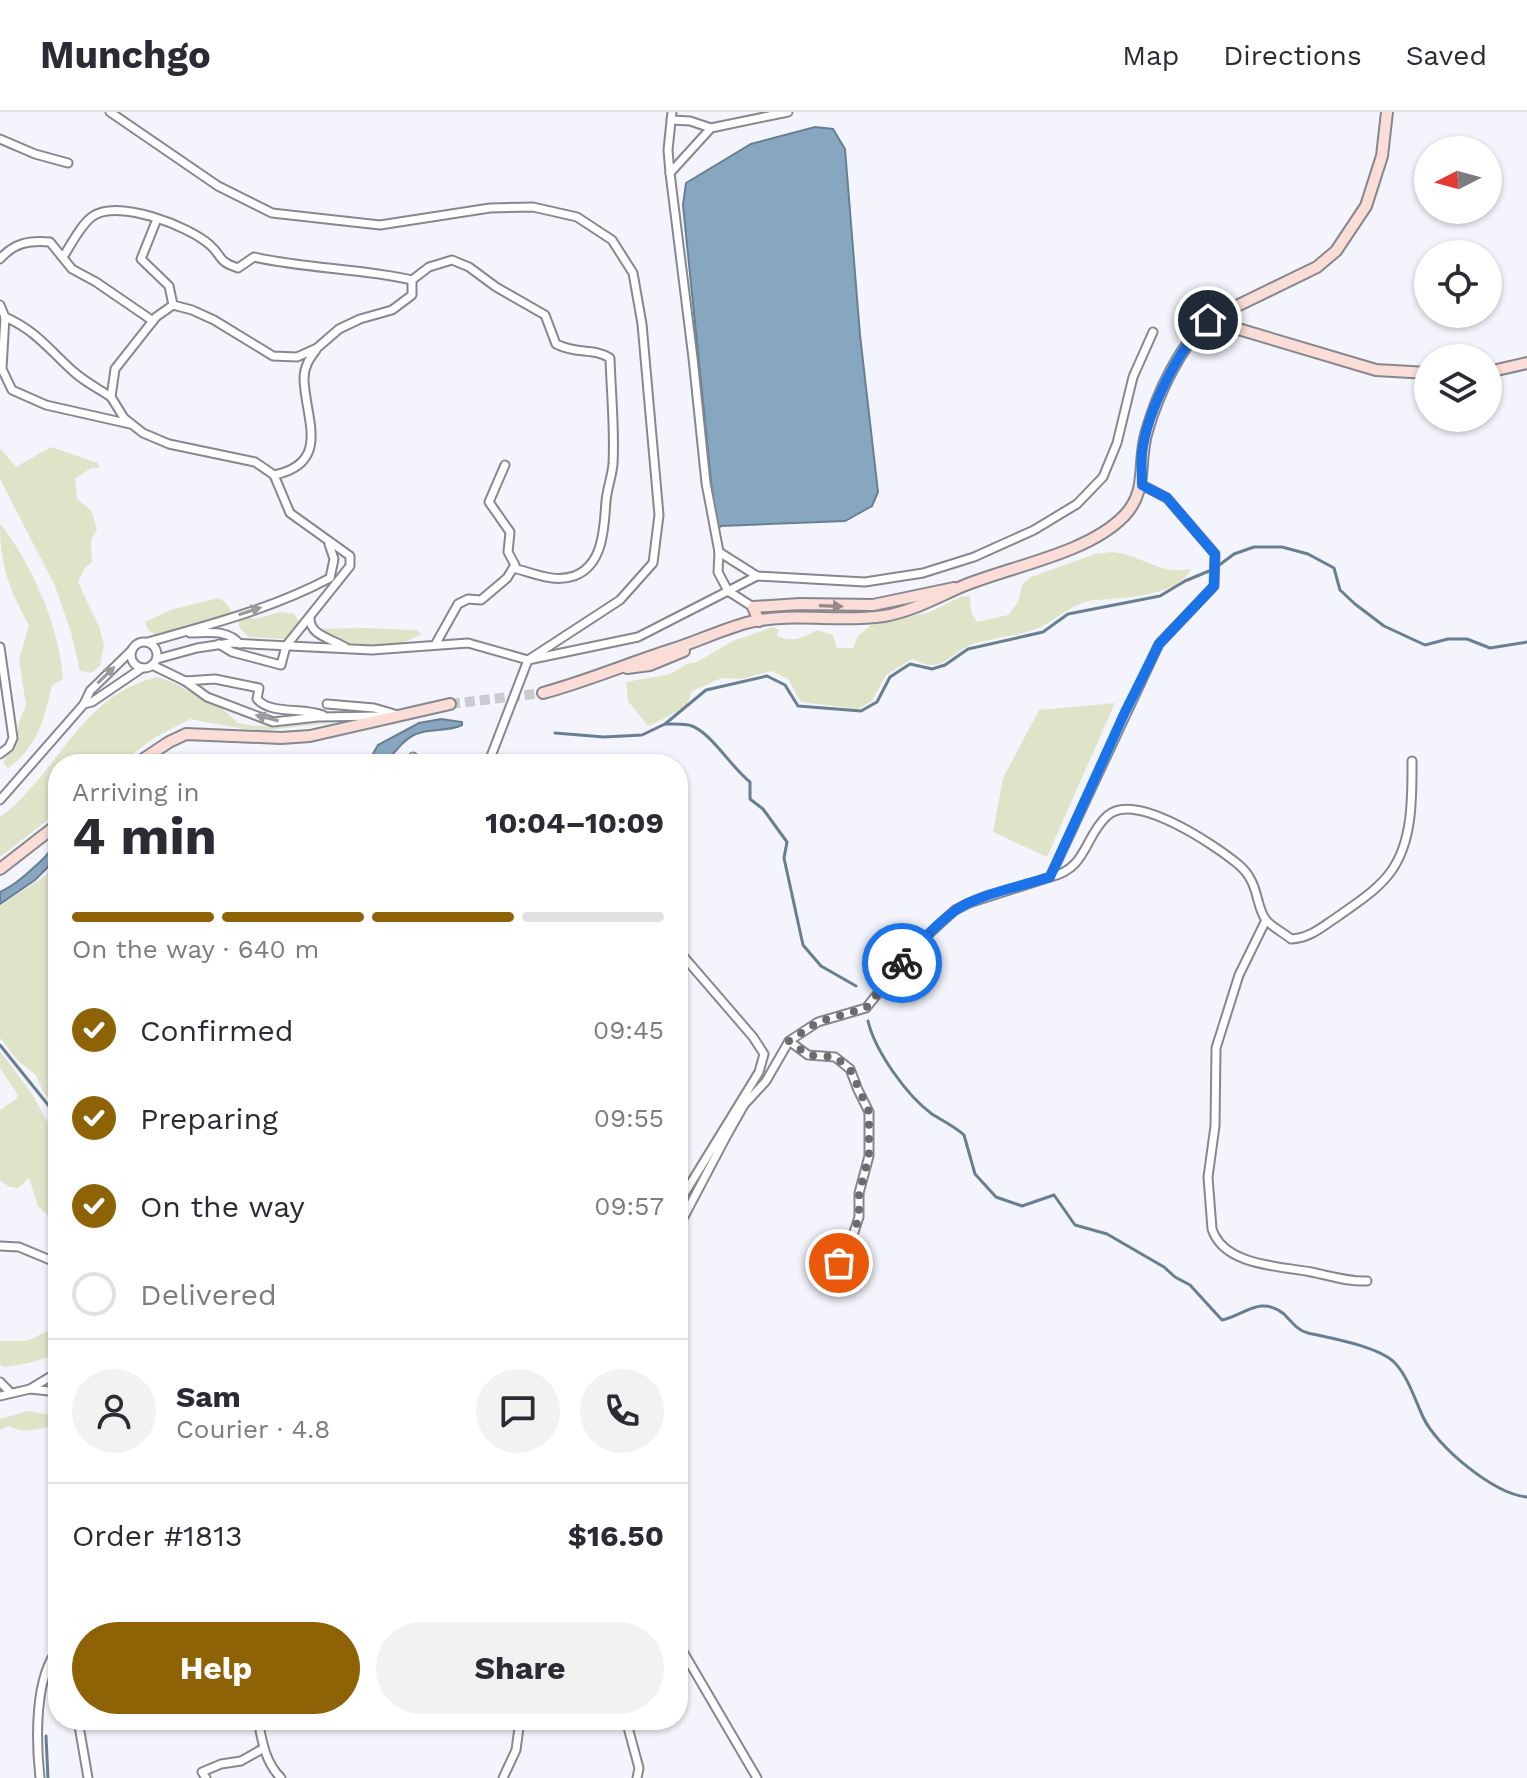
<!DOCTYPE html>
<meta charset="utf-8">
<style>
body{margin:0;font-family:"Work Sans",sans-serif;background:#f2f2f3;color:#2b2b33;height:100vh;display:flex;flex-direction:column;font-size:30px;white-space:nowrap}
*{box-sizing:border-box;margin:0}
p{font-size:26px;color:#7c7c81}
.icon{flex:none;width:44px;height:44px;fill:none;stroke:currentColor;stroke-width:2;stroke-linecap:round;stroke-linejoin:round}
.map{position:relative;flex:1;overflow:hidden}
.sheet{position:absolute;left:48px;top:642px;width:640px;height:976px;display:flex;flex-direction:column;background:#fff;border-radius:32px;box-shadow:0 2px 6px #0004}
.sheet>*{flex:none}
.needle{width:52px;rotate:264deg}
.tools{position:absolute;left:1414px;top:24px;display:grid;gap:16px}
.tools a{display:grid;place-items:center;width:88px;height:88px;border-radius:50%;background:#fff;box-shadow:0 2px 6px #0004;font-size:40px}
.pin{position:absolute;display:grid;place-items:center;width:68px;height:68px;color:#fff;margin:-34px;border:4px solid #fff;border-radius:50%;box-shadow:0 2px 8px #0007}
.courier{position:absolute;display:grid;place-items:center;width:80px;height:80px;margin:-40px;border:6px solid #1a73e8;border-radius:50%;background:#fff;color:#222;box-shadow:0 2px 10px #0007}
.head em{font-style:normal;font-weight:700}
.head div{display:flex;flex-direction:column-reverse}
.head{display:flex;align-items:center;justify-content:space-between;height:136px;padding:0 24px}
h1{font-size:52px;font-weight:700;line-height:60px}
.bar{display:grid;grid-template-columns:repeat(4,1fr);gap:12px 8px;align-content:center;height:96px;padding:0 24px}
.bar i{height:10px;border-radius:6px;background:#e1e1e2}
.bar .current{background:#8d6306}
.bar p{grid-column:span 4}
.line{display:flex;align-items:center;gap:20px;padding:0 24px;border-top:2px solid #e1e1e2}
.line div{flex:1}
.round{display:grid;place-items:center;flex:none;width:84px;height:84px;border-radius:42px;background:#f2f2f3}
ol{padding:0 24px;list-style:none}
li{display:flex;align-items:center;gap:24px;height:88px}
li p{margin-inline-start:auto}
li .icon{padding:8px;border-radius:50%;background:#8d6306;color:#fff;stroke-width:4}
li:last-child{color:#7c7c81}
li i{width:44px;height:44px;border:4px solid #e1e1e2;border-radius:50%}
.button{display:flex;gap:16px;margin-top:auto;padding:16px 24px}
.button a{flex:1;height:92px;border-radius:48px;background:#8d6306;color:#fff;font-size:32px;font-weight:700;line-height:92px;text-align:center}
.button a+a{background:#f2f2f3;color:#2b2b33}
header{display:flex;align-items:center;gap:48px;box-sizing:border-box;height:112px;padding:0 40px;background:#fff;border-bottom:2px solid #e1e1e2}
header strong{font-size:38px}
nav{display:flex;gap:44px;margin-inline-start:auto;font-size:28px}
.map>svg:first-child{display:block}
.green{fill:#dfe4c9}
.water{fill:#87a7c0;stroke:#687f91;stroke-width:2}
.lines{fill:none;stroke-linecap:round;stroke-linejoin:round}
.stream{stroke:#687f91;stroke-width:3}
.secondary-tunnel{stroke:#cacad1;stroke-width:10;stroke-dasharray:10 5;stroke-linecap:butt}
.street-casing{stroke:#87878f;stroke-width:11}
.secondary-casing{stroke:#87878f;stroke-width:14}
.street{stroke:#fff;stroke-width:7}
.secondary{stroke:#faddd6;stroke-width:10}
.oneway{fill:#988886}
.oneway2{fill:#9b9b9c}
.done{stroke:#6b6b70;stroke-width:8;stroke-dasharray:0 14.4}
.route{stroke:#1a73e8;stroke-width:10}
</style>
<header>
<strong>Munchgo</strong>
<nav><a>Map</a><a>Directions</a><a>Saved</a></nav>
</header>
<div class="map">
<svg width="1527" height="1666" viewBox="0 0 1527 1666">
<rect width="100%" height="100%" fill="#f4f4fc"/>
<!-- green -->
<g class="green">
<path d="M 51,335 L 98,351 L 99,356 L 91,356 L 75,367 L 77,387 L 91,398 L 97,417 L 91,428 L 92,450 L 84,457 L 78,470 L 100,517 L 104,533 L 100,554 L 91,561 L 80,559 L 71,520 L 55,474 L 0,367 L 0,336 L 16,355 Z"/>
<path d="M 0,412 C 32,451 60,517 63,567 L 52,573 C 45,606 37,636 8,656 L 3,650 L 16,631 L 19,610 L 26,593 L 19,548 L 29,513 C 9,477 0,453 0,412 Z"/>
<path d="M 1112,440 C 1144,443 1157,463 1191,457 C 1178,485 1122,486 1095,488 C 1078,489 1060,504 1046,512 C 1022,526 993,524 968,534 C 955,540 945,554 930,553 C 924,553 917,549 912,547 L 886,563 L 872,589 L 858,597 L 801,590 L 788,567 L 771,559 L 742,567 L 722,566 L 692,579 C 690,584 689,589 686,593 C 680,599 656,611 648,614 L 628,589 L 626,570 L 670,562 L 687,552 L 697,550 L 733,529 L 773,515 L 779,518 L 777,524 C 794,532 802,525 818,518 L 833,523 L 837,536 L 853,536 L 858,524 L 871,513 L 930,500 L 960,485 L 970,484 L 971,500 L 977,510 L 1008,503 L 1018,490 L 1023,471 L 1031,465 L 1095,442 Z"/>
<path d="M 219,486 L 226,491 L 232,500 L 189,516 L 155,522 L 148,518 L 145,510 L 173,497 Z"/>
<path d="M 281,500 L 294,502 L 299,509 L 298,516 L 287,527 L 248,525 L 239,515 L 239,507 L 247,504 L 255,507 Z"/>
<path d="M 363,516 L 417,518 L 422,522 L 396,534 L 351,535 L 317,517 Z"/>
<path d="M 157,565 L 172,570 L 223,597 L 238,611 L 254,614 L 336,610 L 336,607 L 345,609 L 270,618 L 244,617 L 190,607 L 154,626 L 119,652 L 58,652 L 58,700 L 0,745 L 0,705 C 59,661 79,584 157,565 Z"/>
<path d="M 1115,591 L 1047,745 L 993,720 L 1003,666 L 1039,598 Z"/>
<path d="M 58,748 L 58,998 L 42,978 L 36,963 L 19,950 L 0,926 L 0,794 L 45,764 Z"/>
<path d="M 0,939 L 32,982 L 48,1011 L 53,1035 L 51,1043 L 58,1056 L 58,1114 L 38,1094 L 29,1066 L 18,1076 L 10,1075 L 0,1069 L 0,998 L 16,987 L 18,983 L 0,956 Z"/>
<path d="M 58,1214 L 58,1242 L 29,1251 L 4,1255 L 0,1253 L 0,1229 L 27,1229 Z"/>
<path d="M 27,1299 L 51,1303 L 54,1313 C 37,1318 24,1322 9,1314 L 0,1318 L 0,1307 Z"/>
</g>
<!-- water -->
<g class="water">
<path d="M 815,15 L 833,17 L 845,37 L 860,223 L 878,380 L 872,394 L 845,409 L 721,414 L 716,418 L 683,93 L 686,71 L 751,32 Z"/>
<path d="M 441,607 L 462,610 L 462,613 C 448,620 431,616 416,622 C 394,631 397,652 367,652 L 378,633 L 419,611 Z"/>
<path d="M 58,733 L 58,745 L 35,768 L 0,792 L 0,780 C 17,772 30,759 43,747 C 49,741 50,737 58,733 Z"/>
</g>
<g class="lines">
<!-- stream -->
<g class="stream">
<path d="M 665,612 C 673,612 685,611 692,614 C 711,621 732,656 750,670 L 750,687 L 763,697 L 787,730 L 784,746 L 803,833 L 821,854 L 856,874"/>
<path d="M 555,621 L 604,625 L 642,623 L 665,612 L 706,578 L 767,564 L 785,573 L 798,594 L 861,599 L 877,590 L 890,565 L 910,552 L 932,557 L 945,553 L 968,537 L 1043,520 L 1068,502 L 1160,484 L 1185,469 L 1214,457 L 1234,442 L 1254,435 L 1282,435 L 1308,442 L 1334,456 L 1340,478 L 1355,492 L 1384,514 L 1425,533 L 1448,527 L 1467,527 L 1490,536 L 1527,530"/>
<path d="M 868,909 C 875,939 907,984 932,1002 C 943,1009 954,1014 964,1023 L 975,1062 L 996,1085 L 1022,1094 L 1054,1083 L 1075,1113 L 1107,1122 L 1164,1155 L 1175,1165 L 1190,1173 L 1222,1208 C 1245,1203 1260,1183 1284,1202 C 1291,1209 1298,1219 1308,1221 C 1330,1226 1377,1234 1394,1250 C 1408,1264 1415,1288 1423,1305 C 1437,1335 1494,1382 1527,1385"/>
<path d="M 0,933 L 49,994 L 58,1023"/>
<path d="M 46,1624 L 48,1666"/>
</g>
<!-- secondary-tunnel -->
<path class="secondary-tunnel" d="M 450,592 L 543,581"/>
<!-- street casing -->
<g class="street-casing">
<g id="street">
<path d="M 110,0 L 218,74 L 272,101 L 380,113 L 490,96 L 533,95 L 577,105 L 612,128 L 633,161 L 642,212 L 659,403 L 653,451 L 620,488 L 528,548 L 488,652"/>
<path d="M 672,0 L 668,38 L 670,61 L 693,246 L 706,371 L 719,440 L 718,460 L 728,479 L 757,464"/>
<path d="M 671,8 L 690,9 L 711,16"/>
<path d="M 0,27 L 35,42 L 68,51"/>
<path d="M 670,61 L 711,16 L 788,0"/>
<path d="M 157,107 L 141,147 L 169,174 L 173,193"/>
<path d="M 63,145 C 71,133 81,112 93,104 C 119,87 189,114 210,133 C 224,146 217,149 238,156 L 254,145 C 307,157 360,156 412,168"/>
<path d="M 0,147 C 14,131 29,128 50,130 L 72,157 L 96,170 L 153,209"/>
<path d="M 0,193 L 5,205 L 2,257 L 12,278 L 46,293 L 130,312"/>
<path d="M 5,205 C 37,219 50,239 74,260 C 85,270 99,277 111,285"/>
<path d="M 274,363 C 332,351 305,306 304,267 C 304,255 309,247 316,238"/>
<path d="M 719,440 L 757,464 L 865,470 L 923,461 L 974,445 L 1034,418 L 1077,392 L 1103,365 L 1117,331 L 1133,265 L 1153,220"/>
<path d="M 310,506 C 309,523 332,527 345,535"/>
<path d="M 190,521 C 209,521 227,517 240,532"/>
<circle cx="144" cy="543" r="13"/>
<path d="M 148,530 C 209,513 274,496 330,466 L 334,447 L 329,432"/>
<path d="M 219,532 L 232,540 L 281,553 L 286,534 L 350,454 L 350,444 L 290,401 L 274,363 L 255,350 L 169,332 L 143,321 L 124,306 L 111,285 L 115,257 L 156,205 L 173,193 L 192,198 L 214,208 L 273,244 L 297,245 L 317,236 L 339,217 L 360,207 L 392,198 L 412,183 L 412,168 L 429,155 L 452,148 L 469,155 L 496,175 L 545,203 L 556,232 C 578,243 591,235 610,246 C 611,281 615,317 613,352 C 612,364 607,377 606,389 C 604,415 604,453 574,464 C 553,471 534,461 513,456"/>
<path d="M 435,533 L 458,492 L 468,487 L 481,488 L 507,466 L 515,453 L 508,440 L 510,420 L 489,390 L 505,353"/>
<path d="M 0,535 L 13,626 L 9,635 L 0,642"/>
<path d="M 157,547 L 197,536 L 230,531 L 372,538 L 468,531 L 528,548 L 638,525 L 728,479 L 753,495"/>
<path d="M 152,553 L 185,569 L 207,585 L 273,610 L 318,605 L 381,604"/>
<path d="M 185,569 L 215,567 L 259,576 L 257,587 C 271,603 302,595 323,603"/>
<path d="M 84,592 L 92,590 L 142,556"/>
<path d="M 327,592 L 374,596 L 398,603"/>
<path d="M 410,652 L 413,645"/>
<path d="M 0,688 L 84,592 L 90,579 L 132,538"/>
<path d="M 1050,765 C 1087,757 1084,725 1107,704 C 1135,678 1216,734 1239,753 C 1260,771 1255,794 1266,808 C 1272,815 1284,821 1291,827 C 1311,826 1323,814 1340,803 C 1358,790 1379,777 1392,758 C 1413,728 1412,684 1412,649"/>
<path d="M 1266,808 L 1239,863 L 1216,936 L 1215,1014 L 1208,1065 L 1212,1117 C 1224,1154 1280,1154 1311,1160 C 1331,1164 1348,1170 1367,1169"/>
<path d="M 678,838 L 753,925 L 764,942 L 759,960 L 678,1092"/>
<path d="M 789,929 L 808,943 L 835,945 L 850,957 L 858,978 L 869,1000 L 869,1044 L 859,1081 L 859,1105 L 851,1129 L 828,1172"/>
<path d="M 678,1116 L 727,1023 L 744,993 L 766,969 L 789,929 L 818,910 L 866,896 L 917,833 L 955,798 L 969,791 L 1050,765 L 1159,532 L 1214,474 L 1215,442 L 1167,386 L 1142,373"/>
<path d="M 0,1134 L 19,1135 L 55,1150"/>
<path d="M 0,1270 L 11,1281"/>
<path d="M 30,1277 L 58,1280"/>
<path d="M 0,1284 L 30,1277 L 58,1260"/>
<path d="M 678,1531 L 757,1666"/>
<path d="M 78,1608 L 88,1666"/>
<path d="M 258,1608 C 262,1629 265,1650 281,1666"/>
<path d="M 626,1608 L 639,1656 L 637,1666"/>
<path d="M 40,1666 C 36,1630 34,1566 58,1537"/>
<path d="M 206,1666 L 202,1660 L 221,1652 L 241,1649 L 264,1636"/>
<path d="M 503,1666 L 516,1638 L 520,1608"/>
</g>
</g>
<!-- secondary casing -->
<g class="secondary-casing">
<g id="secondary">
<path d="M 1208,208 L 1376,258 L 1428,261"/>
<path d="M 1488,260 L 1527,251"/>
<path d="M 759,509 L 753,495 L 800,492 L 873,493 L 954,476"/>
<path d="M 627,556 L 650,553 L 684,539"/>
<path d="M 543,581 C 587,569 627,552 670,538 C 697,530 722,517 750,510 C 795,500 839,511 884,504 C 913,499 937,485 963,474 C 1011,454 1087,442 1124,404 C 1149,378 1137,351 1147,319 C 1158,281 1179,236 1208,208 L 1317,155 L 1336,139 L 1366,94 L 1382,44 L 1387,0"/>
<path d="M 136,652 L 169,630 L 186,622 L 281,626 L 310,624 L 450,592"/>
<path d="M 0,757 L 58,712"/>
</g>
</g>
<!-- street -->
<use href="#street" class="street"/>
<!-- secondary -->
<use href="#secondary" class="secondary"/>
</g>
<!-- one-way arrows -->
<defs><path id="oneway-solid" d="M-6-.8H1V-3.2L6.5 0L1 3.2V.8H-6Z" transform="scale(2)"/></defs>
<use class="oneway" href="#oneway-solid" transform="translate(831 494) rotate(2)"/>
<g class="oneway2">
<use href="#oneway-solid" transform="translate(250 499) rotate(-18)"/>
<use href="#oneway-solid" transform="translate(106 563) rotate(-44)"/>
<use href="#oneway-solid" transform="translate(267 606) rotate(-166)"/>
</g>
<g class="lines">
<!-- done -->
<path class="done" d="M 839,1151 L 851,1129 L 859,1105 L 859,1081 L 869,1044 L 869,1000 L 850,957 L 835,945 L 808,943 L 789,929 L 818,910 L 866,896 L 902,851"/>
<!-- route -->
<path class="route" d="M 902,851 C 918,832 936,812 956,798 C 979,782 1022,774 1050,765 L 1125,600 L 1159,532 L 1214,474 L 1215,442 L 1167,386 L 1142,373 C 1142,362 1141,351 1142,341 C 1147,300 1178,237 1208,208"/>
</g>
</svg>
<div class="tools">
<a><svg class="needle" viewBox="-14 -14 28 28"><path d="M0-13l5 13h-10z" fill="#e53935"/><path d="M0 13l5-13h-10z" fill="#7c7c81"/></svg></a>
<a><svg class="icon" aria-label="locate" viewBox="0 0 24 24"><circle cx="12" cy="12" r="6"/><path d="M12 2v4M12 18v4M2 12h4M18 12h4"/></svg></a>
<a><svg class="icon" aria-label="layers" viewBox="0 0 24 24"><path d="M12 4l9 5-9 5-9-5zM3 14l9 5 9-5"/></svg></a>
</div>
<div class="pin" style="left:839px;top:1151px;background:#ea580c"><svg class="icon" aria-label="bag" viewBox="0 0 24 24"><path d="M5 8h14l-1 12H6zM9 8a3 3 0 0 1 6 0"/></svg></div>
<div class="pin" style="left:1208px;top:208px;background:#1f2937"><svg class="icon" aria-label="home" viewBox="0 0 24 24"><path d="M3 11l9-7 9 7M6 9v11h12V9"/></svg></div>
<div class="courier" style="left:902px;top:851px"><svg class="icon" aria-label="bike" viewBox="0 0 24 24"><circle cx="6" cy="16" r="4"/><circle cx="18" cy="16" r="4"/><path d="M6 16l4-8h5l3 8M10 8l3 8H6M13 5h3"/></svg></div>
<section class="sheet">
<div class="head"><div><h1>4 min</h1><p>Arriving in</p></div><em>10:04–10:09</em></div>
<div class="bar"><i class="current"></i><i class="current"></i><i class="current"></i><i></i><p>On the way · 640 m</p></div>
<ol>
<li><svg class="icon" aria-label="check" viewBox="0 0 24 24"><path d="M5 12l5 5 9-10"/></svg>Confirmed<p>09:45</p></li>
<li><svg class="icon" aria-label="check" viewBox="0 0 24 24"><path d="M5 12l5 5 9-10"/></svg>Preparing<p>09:55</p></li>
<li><svg class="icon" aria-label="check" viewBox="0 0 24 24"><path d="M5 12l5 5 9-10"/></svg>On the way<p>09:57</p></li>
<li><i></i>Delivered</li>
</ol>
<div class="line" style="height:144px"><a class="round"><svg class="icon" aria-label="person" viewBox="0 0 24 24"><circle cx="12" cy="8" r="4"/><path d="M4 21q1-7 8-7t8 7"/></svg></a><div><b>Sam</b><p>Courier · 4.8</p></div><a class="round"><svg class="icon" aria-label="chat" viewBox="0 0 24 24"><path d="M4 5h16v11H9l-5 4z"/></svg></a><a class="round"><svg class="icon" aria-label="phone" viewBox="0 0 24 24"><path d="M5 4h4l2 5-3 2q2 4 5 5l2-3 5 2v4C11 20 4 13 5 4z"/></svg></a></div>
<div class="line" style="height:104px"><div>Order #1813</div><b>$16.50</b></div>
<div class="button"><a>Help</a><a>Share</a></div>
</section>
</div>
